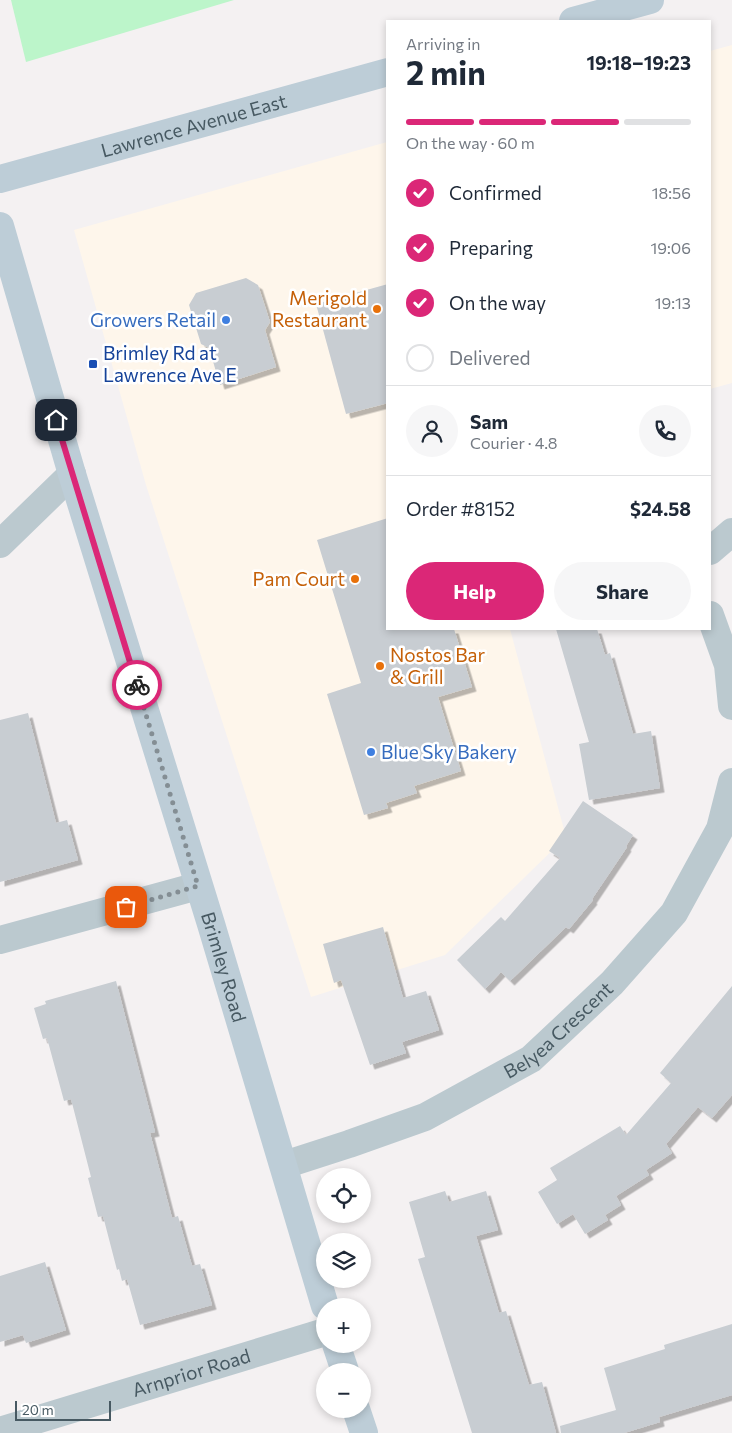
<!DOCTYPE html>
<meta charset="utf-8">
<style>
body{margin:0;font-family:Commissioner,sans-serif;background:#f6f6f7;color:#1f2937;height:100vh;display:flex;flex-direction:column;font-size:19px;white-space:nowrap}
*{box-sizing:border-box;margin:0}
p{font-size:16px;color:#747a83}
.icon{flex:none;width:28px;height:28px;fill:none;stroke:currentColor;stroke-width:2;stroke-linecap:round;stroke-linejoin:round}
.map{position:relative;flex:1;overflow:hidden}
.side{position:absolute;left:386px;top:20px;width:325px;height:610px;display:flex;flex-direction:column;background:#fff;border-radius:0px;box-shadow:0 2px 8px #0003}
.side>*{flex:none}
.controls{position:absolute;left:316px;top:1168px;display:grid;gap:10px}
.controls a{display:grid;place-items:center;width:55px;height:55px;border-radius:50%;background:#fff;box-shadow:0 2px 8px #0003;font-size:25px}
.scale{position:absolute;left:15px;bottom:12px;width:96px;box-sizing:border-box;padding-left:5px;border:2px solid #475962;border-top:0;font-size:14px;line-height:18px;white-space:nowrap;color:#475962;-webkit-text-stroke:4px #fff;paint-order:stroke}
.pin{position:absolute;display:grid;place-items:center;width:42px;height:42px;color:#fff;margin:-21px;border-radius:10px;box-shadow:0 2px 8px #0006}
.courier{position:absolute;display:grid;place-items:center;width:50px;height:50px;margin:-25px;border:4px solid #db2777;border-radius:50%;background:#fff;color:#222;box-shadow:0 1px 6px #0007}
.overview em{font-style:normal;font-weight:700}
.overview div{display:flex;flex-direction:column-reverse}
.overview{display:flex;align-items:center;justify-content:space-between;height:85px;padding:0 20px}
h1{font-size:32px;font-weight:700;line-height:38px}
.bar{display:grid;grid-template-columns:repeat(4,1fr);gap:8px 5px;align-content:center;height:60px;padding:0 20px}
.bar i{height:6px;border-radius:4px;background:#e0e1e3}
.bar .active{background:#db2777}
.bar p{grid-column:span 4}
.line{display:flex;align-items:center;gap:12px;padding:0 20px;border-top:1px solid #e0e1e3}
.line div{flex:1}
.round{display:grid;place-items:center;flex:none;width:52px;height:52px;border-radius:26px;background:#f6f6f7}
ol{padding:0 20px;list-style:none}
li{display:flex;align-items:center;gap:15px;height:55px}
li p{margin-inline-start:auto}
li .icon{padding:5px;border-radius:50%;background:#db2777;color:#fff;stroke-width:4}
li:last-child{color:#747a83}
li i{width:28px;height:28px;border:2px solid #e0e1e3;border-radius:50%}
.primary-button{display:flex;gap:10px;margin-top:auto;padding:10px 20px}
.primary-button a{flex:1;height:58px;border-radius:30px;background:#db2777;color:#fff;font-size:20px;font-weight:700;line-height:58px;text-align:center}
.primary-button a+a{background:#f6f6f7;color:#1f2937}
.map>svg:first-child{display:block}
.commercial{fill:#fef6eb}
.green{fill:#bcf5ca}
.building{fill:#c8cdd2;filter:url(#shadow)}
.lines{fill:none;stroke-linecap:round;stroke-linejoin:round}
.minor{stroke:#bbc9cf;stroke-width:28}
.secondary{stroke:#bdcdd7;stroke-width:28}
.done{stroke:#848e94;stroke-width:5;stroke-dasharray:0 9}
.route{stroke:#db2777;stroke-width:6}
.food-dot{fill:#e8710a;stroke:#fff;stroke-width:2}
.shop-dot{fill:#3f7fe0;stroke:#fff;stroke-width:2}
.transit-dot{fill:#1a4fb4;stroke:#fff;stroke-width:2}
.labels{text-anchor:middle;stroke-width:5;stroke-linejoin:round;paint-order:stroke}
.street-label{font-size:19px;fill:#475962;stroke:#fff}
.food-label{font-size:19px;fill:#c56008;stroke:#fff;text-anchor:end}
.shop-label{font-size:19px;fill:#366cbe;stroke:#fff;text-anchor:end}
.transit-label{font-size:19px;fill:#164399;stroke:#fff;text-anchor:start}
</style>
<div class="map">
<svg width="732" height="1433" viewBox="0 0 732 1433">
<defs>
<filter id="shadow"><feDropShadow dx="4.5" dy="4.5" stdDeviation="0" flood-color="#0004"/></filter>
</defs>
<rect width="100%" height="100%" fill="#f4f1f2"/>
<!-- commercial -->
<g class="commercial">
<path d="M 732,45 L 732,383 L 710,389 L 710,51 Z"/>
<path d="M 387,142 L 388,629 L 510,629 L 566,837 L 445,955 L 311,997 L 146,485 L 74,230 Z"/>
</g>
<!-- green -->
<path class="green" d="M 11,0 L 234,0 L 26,62 Z"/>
<!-- building -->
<g class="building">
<path d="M 246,278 L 258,285 L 270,322 L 265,330 L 276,367 L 220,385 L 209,348 L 201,344 L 189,305 L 196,293 Z"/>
<path d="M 388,284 L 388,403 L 346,414 L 316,304 Z"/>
<path d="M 388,518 L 388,629 L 454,629 L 472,687 L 438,697 L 461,771 L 414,786 L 417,793 L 386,803 L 388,808 L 364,815 L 327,694 L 361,683 L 317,540 Z"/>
<path d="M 556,629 L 597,629 L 605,655 L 610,653 L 633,734 L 651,731 L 660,788 L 589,800 L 579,744 L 589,742 Z"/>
<path d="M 28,713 L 56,823 L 67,820 L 78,860 L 0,882 L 0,720 Z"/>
<path d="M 583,801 L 633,835 L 626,846 L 627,847 L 592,899 L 593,900 L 569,929 L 566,927 L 510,981 L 501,972 L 485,989 L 457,960 L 501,917 L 505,921 L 560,858 L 549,851 Z"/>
<path d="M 383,927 L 403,998 L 426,991 L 439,1030 L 402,1042 L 406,1053 L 370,1065 L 341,980 L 334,983 L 323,944 Z"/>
<path d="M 116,981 L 155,1132 L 150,1133 L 172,1218 L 178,1216 L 192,1266 L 200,1264 L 212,1305 L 140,1325 L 127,1279 L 122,1281 L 119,1269 L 117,1270 L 103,1216 L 98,1217 L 88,1178 L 91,1177 L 71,1099 L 64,1101 L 47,1038 L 43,1039 L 34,1008 L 46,1004 L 45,1001 Z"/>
<path d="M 732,986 L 732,1095 L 712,1118 L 698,1107 L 666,1144 L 672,1153 L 646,1170 L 649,1175 L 616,1196 L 621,1205 L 605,1215 L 608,1220 L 585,1234 L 573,1214 L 557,1224 L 538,1192 L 557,1180 L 550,1168 L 620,1126 L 626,1135 L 671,1083 L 660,1073 Z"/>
<path d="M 445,1191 L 449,1202 L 486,1191 L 498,1230 L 476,1236 L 499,1313 L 506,1311 L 529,1385 L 542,1382 L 556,1433 L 472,1433 L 418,1259 L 425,1257 L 409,1202 Z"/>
<path d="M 45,1262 L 66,1330 L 26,1343 L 23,1335 L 0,1342 L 0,1276 Z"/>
<path d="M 732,1324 L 732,1395 L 659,1417 L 660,1422 L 624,1433 L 561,1433 L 560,1426 L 616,1410 L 604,1368 L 665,1349 L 664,1345 Z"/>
</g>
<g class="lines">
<!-- minor -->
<g class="minor">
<path d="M 0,544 L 72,474"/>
<path d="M 710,551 L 732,532"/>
<path d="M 710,615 L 728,665 L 732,706"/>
<path d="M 0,940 L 198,886"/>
<path id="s1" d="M 284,1165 L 349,1144 L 425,1117 L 531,1059 L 612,983 L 674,913 L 720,829 L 732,782"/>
<path id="s2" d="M 0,1431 L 325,1332"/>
</g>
<!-- secondary -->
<g class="secondary">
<path d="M 573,21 L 650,0"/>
<path id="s3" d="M 0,179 L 388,72"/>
<path id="s4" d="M 0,226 L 72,474 L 211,924 L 325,1306"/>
<path d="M 336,1344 L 345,1371"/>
<path d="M 356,1409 L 364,1433"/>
</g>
</g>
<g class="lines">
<!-- done -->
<path class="done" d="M 126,907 L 198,886 L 137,685"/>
<!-- route -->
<path class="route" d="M 56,420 L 137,685"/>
</g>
<!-- markers -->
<g class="food-dot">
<circle cx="377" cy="309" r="5"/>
<circle cx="355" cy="579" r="5"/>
<circle cx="380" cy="666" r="5"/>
</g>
<g class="shop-dot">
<circle cx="226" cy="320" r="5"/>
<circle cx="371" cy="752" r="5"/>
</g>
<rect class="transit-dot" x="88" y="359" width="10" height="10" rx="2.5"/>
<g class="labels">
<!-- street labels -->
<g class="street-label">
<text dy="7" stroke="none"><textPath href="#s3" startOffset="201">Lawrence Avenue East</textPath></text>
<text dy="7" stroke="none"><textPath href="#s4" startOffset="774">Brimley Road</textPath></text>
<text dy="7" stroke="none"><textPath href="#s1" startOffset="309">Belyea Crescent</textPath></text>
<text dy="7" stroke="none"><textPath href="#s2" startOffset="200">Arnprior Road</textPath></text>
</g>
<!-- food labels -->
<g class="food-label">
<text x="367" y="305">Merigold<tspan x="367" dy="22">Restaurant</tspan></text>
<text x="345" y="586">Pam Court</text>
<text x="390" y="662" text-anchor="start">Nostos Bar<tspan x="390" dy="22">&amp; Grill</tspan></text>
</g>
<!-- shop labels -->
<g class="shop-label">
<text x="216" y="327">Growers Retail</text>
<text x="381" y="759" text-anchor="start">Blue Sky Bakery</text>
</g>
<!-- transit labels -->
<g class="transit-label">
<text x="103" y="360">Brimley Rd at<tspan x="103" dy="22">Lawrence Ave E</tspan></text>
</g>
</g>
</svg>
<div class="controls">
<a><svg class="icon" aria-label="locate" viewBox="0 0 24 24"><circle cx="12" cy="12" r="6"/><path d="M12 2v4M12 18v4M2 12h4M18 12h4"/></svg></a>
<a><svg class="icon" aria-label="layers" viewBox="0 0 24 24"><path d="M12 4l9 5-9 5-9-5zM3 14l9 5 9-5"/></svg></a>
<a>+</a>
<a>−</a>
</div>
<div class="scale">20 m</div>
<div class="pin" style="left:126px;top:907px;background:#ea580c"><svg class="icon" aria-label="bag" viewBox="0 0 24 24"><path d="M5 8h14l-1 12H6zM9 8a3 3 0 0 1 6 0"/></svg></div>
<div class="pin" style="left:56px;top:420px;background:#1f2937"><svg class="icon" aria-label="home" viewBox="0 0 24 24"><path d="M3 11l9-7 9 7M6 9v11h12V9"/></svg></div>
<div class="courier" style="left:137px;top:685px"><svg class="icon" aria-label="bike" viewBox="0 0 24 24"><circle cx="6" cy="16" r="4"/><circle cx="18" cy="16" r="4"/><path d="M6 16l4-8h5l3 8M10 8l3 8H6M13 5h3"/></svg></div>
<section class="side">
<div class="overview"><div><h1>2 min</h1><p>Arriving in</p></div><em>19:18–19:23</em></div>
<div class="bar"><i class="active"></i><i class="active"></i><i class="active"></i><i></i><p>On the way · 60 m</p></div>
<ol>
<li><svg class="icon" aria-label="check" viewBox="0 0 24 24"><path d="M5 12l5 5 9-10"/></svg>Confirmed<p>18:56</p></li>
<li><svg class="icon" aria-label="check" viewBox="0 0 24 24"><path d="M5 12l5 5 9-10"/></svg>Preparing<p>19:06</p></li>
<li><svg class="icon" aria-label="check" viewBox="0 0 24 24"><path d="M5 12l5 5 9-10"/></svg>On the way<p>19:13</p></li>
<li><i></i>Delivered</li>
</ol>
<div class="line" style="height:90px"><a class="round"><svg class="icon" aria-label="person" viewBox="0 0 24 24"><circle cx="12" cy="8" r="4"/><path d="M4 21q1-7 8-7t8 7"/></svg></a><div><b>Sam</b><p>Courier · 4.8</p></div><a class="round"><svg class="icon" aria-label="phone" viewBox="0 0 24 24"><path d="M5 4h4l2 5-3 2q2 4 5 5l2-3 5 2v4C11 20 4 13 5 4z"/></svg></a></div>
<div class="line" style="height:65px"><div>Order #8152</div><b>$24.58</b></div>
<div class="primary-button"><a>Help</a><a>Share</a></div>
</section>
</div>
